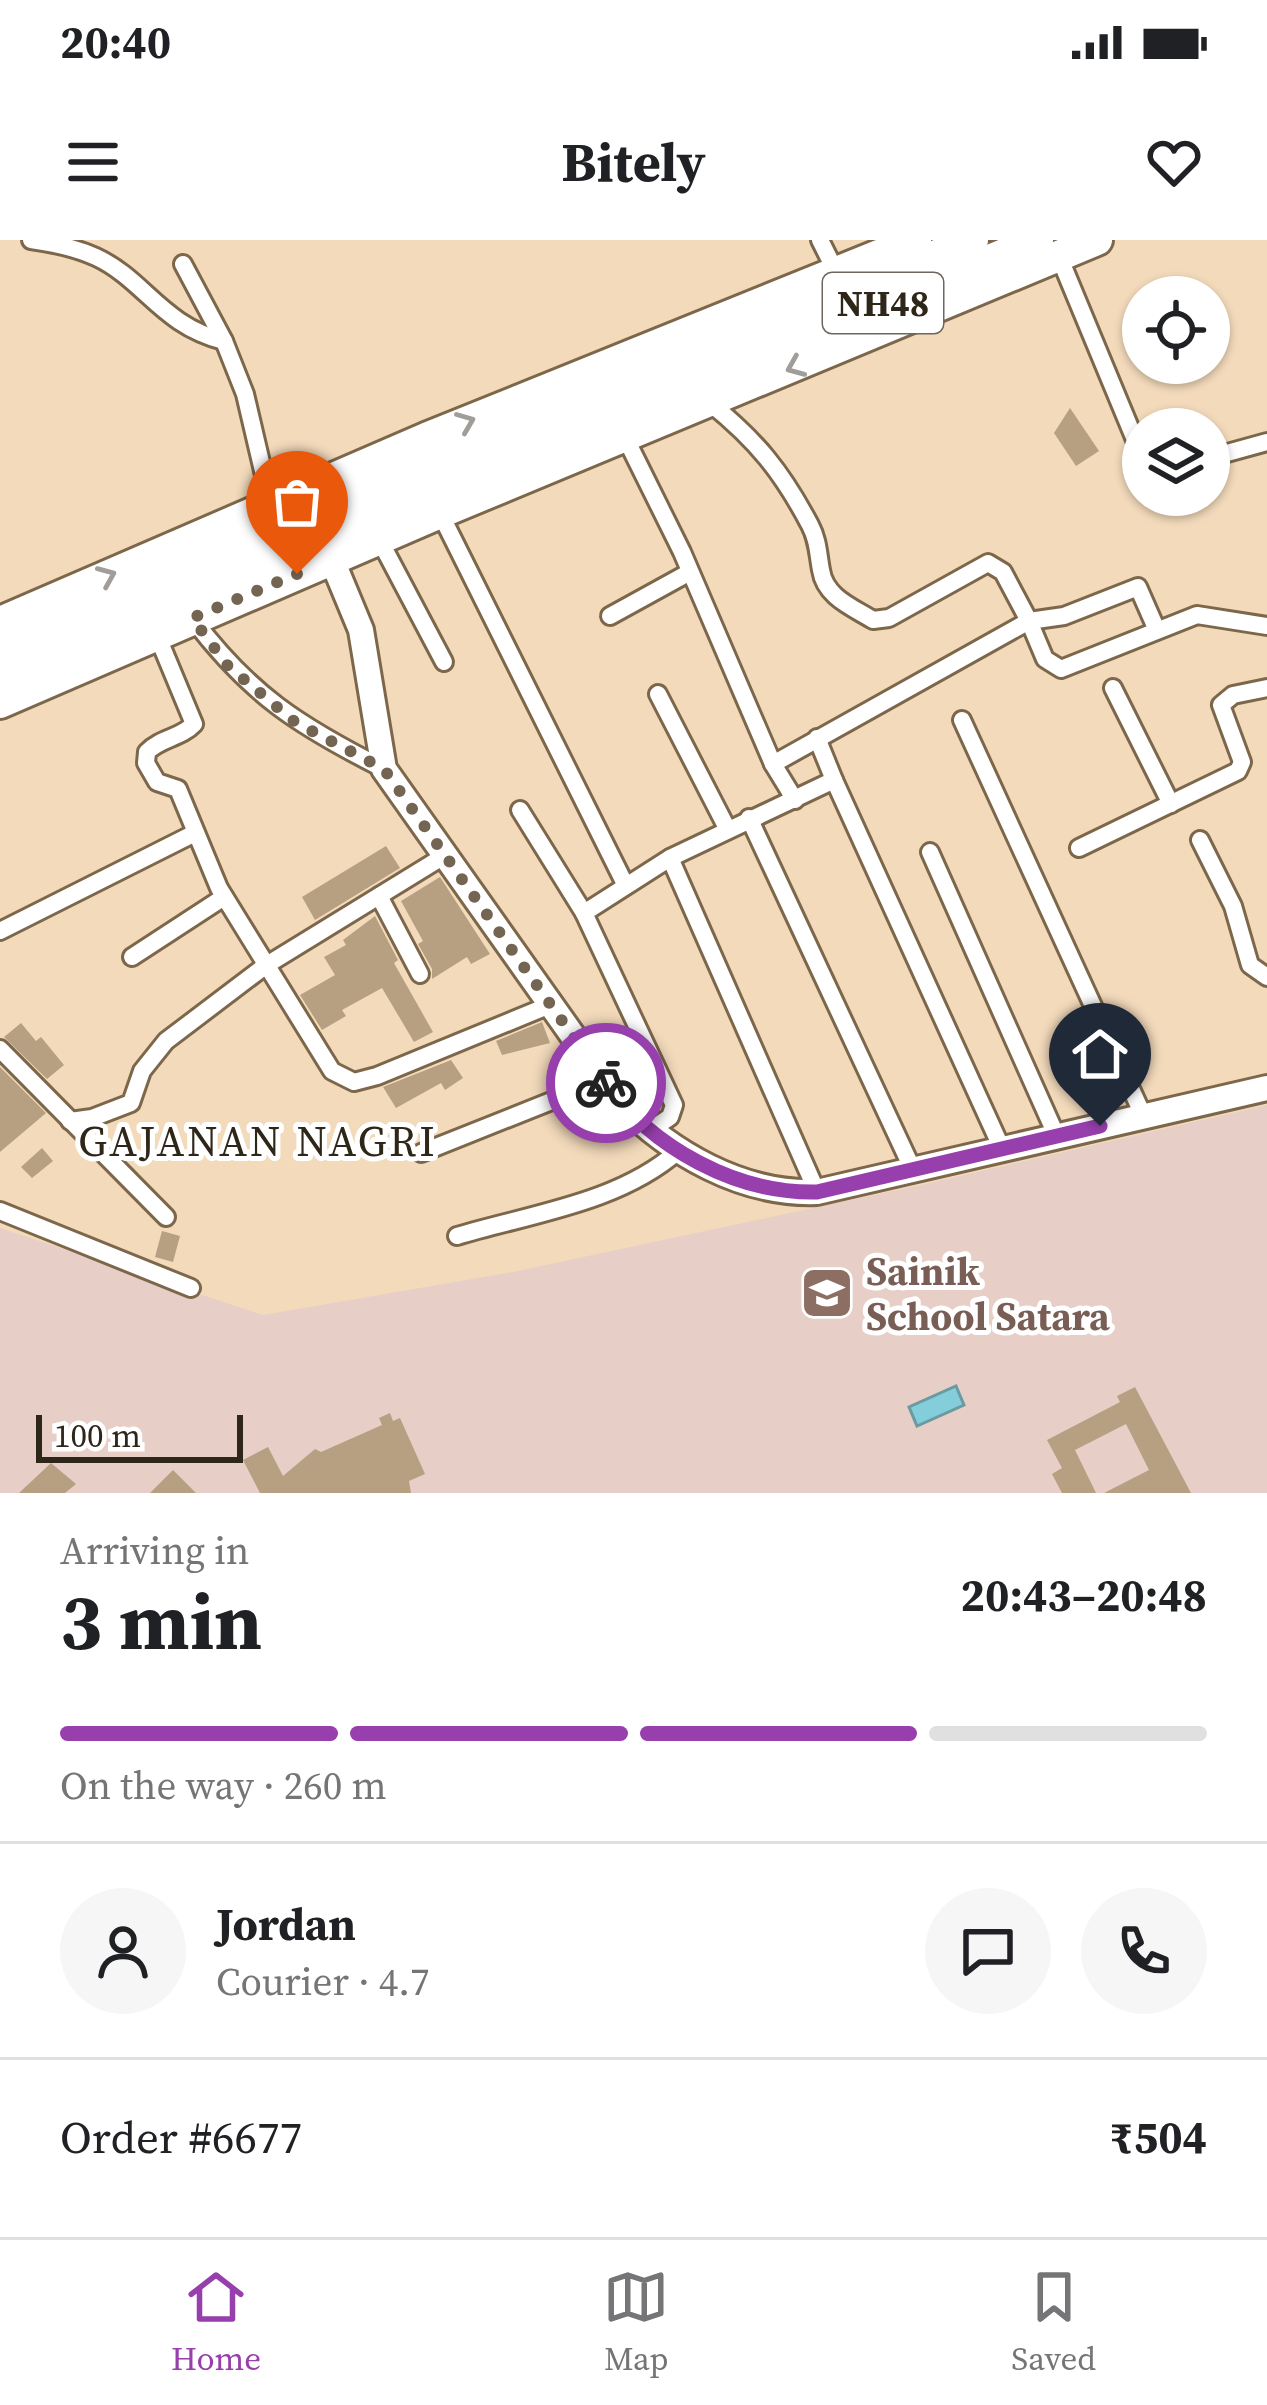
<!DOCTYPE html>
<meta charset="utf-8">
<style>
body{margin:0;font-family:"Source Serif 4",serif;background:#f6f6f6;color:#202124;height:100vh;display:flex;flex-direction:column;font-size:45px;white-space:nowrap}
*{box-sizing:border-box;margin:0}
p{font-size:39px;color:#757577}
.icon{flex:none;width:66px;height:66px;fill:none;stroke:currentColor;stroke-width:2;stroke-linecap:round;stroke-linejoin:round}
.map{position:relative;height:1253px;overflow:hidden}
.drawer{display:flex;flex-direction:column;background:#fff;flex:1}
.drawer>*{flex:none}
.tools{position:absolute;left:1122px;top:36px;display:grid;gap:24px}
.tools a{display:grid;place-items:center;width:108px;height:108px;border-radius:50%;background:#fff;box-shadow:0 3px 9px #0004;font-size:60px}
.scale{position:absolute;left:36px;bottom:30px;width:207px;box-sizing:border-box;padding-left:12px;border:6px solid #2f261a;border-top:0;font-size:33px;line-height:42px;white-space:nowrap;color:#2f261a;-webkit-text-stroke:9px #fff;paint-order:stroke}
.pin{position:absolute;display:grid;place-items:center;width:102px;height:102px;color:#fff;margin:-123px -51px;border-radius:50% 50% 50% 0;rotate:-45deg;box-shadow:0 0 12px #0007}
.pin .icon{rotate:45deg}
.courier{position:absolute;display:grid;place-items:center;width:120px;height:120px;margin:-60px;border:9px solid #973fac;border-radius:50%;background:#fff;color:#222;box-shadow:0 3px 15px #0007}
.head em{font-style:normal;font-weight:700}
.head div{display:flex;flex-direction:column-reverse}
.head{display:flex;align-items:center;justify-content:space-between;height:204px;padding:0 60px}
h1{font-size:78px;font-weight:700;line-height:90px}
.bar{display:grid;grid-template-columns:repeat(4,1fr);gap:18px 12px;align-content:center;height:144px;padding:0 60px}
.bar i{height:15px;border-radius:9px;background:#e0e0e0}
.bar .active{background:#973fac}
.bar p{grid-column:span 4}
.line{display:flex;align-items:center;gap:30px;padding:0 60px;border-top:3px solid #e0e0e0}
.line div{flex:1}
.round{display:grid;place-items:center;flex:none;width:126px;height:126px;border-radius:63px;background:#f6f6f6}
.status{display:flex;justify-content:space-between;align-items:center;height:84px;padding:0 60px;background:#fff;direction:ltr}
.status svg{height:33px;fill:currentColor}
header{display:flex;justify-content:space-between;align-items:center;height:156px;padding:0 60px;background:#fff;font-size:54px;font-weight:700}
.dock{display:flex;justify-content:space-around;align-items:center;height:168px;border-top:3px solid #e0e0e0;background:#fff;font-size:33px;color:#757577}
.dock a{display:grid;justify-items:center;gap:6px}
.dock .active{color:#973fac}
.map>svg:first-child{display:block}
.education{fill:#e7cec7}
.water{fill:#84cdda;stroke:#6a9ba0;stroke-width:3}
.building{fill:#b7a082}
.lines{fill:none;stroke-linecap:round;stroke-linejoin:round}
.street-casing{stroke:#7d674b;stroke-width:22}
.secondary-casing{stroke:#7d674b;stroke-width:30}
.highway-casing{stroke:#7d674b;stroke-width:36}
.street{stroke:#fff;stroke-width:16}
.secondary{stroke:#fff;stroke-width:24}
.highway{stroke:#fff;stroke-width:30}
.oneway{stroke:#a19d98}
.done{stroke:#746552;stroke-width:12;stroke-dasharray:0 21.6}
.route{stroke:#973fac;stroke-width:15}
.labels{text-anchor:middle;stroke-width:10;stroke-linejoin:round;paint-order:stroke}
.shield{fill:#fff;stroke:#6d675f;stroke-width:3}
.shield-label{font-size:36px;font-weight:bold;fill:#2f261a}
.education-label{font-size:39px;font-weight:bold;fill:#785e54;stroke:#fff;text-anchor:start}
.neighbourhood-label{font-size:42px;letter-spacing:3px;fill:#2f261a;stroke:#fff}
</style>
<div class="status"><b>20:40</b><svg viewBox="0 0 49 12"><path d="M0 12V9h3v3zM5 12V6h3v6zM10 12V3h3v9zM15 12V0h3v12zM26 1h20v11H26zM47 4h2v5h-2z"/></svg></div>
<header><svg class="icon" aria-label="menu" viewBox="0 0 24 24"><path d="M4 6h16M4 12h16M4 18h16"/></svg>Bitely<svg class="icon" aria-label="heart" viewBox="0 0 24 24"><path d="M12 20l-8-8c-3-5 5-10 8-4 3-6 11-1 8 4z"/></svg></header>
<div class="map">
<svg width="1267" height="1253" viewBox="0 0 1267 1253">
<rect width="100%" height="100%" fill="#f3dabb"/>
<!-- education -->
<path class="education" d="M 1267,865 L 1267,1253 L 0,1253 L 0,988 L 263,1075 L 513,1032 L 921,945 Z"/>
<!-- water -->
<path class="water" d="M 956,1146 L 964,1165 L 917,1186 L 909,1167 Z"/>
<!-- building -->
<g class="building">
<path d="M 1070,168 L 1099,211 L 1076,226 L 1054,193 Z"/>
<path d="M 386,606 L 400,628 L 315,680 L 302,657 Z"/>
<path d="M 440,637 L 490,714 L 471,724 L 467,717 L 432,739 L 432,729 L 418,704 L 423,701 L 401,661 Z"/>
<path d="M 375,676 L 398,720 L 394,723 L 433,792 L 414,802 L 382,748 L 342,770 L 346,776 L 322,790 L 300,755 L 335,735 L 324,717 L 346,705 L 343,700 Z"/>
<path d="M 542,782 L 550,803 L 502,815 L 496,801 Z"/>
<path d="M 21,783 L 36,801 L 41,797 L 64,825 L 47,839 L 4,797 Z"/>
<path d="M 451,820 L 463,838 L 445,850 L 441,843 L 396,868 L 383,847 Z"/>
<path d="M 0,827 L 46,873 L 0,912 Z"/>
<path d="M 42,908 L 53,921 L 32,938 L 21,927 Z"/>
<path d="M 162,991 L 180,996 L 173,1022 L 155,1017 Z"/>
<path d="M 1135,1147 L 1191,1253 L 1104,1253 L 1149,1230 L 1126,1184 L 1075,1210 L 1096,1253 L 1062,1253 L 1052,1234 L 1062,1228 L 1047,1200 L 1120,1162 L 1117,1156 Z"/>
<path d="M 390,1173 L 393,1181 L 400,1178 L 425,1234 L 409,1241 L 411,1253 L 260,1253 L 243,1220 L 268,1207 L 283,1236 L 315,1209 L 321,1212 L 382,1185 L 379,1178 Z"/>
<path d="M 51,1223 L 76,1244 L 65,1253 L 19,1253 Z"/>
<path d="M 173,1230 L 196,1253 L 150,1253 Z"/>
</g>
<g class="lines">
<!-- street casing -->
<g class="street-casing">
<g id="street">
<path d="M 31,0 C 53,3 76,8 96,17 C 145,40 161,85 224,101"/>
<path d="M 820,0 L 836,32"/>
<path d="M 1058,14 L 1143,219"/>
<path d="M 183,24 L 224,101 L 245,154 L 271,265"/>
<path d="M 710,163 C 757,201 782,232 810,285 C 818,300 818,314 821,330 C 825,357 852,367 873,380 L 889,378 L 988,323 L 1003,332 L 1029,381 L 1064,376 L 1138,347 L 1156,388"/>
<path d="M 625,197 L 682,312 L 773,524 L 795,560"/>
<path d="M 1209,218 L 1267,202"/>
<path d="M 440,273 L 625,644"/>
<path d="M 379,299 L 444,422"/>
<path d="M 610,376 L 690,332"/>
<path d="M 192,378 C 250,455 299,486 384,529"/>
<path d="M 157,395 L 194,484 C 181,498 160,498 147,512 L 146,523 L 157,542 L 178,549 L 219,648 L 332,831 L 354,842 L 377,836 L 550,765"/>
<path d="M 1113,448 L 1171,564"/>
<path d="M 658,454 L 728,590"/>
<path d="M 962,480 L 1143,875"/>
<path d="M 773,524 L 1029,381 L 1045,419 L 1061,429 L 1197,375 L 1267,386"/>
<path d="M 834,540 L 1003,911"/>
<path d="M 520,570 L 584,673"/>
<path d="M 749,578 L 913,930"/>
<path d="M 1200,600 L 1233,666 L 1250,725 L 1267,737"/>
<path d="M 1079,608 L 1238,531 L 1242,522 L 1221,465 L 1233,455 L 1267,448"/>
<path d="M 930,612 L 1057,897"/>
<path d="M 670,618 L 817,952"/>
<path d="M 379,656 L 420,734"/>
<path d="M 0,691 L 195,593"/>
<path d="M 132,717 L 224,657"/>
<path d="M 0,809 L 166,977"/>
<path d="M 70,881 L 92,878 L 131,863 L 142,831 L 166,801 L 265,726 L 444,616"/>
<path d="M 649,891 L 670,877 L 674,865 L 584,673 L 670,618 L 834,540 L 817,498"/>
<path d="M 421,913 L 604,840"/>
<path d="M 0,971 L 191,1048"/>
<path d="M 457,996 C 530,974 619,963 678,911"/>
</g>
</g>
<!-- secondary casing -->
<g class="secondary-casing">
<path id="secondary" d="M 332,320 L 361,390 L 384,529 L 619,861 C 670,913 742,955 817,952 L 1267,848"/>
</g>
<!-- highway casing -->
<g class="highway-casing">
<g id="highway">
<path d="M 0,382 L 426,198 L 916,0"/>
<path d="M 0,411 L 436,222 L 973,0"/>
<path d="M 0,437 L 445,244 L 1038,0"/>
<path d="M 0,463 L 440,273 L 1097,0"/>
</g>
</g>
<!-- street -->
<use href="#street" class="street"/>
<!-- secondary -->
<use href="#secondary" class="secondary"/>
<!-- highway -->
<use href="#highway" class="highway"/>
</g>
<!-- one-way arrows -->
<defs><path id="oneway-chevron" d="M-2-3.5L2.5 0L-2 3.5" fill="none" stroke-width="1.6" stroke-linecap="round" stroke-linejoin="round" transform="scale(3)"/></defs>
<g class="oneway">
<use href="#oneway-chevron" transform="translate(795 127) rotate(157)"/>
<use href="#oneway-chevron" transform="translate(466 182) rotate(-22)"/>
<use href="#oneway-chevron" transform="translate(107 336) rotate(-23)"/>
</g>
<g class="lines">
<!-- done -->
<path class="done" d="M 297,334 L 192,378 L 228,426 L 295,482 L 384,529 L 606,843"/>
<!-- route -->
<path class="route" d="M 606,843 C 652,908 737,954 817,952 L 1100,886"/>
</g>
<!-- icons -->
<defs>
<g id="school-square" transform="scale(2.7)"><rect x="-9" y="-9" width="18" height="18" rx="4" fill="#8d6e63" stroke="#fff"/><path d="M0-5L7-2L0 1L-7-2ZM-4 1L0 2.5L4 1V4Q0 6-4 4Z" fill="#fff"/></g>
</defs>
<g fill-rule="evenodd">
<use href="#school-square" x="827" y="1053"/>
</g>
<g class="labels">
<!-- shield labels -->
<rect class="shield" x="823" y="33" width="120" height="60" rx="9"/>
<g class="shield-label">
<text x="883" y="76">NH48</text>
</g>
<!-- education labels -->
<g class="education-label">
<text x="866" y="1045">Sainik<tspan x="866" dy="45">School Satara</tspan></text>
</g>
<!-- neighbourhood labels -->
<g class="neighbourhood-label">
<text x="258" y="916">GAJANAN NAGRI</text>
</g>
</g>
</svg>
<div class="tools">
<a><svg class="icon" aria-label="locate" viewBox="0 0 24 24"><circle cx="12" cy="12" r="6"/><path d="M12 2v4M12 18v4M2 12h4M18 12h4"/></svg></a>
<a><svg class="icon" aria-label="layers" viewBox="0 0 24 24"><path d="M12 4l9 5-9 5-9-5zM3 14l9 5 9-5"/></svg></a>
</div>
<div class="scale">100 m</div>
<div class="pin" style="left:297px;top:334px;background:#ea580c"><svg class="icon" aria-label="bag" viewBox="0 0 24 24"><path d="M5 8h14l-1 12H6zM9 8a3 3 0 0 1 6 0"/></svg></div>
<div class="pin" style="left:1100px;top:886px;background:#1f2937"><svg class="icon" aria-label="home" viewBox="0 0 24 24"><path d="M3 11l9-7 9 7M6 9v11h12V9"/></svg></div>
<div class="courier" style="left:606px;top:843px"><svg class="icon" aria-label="bike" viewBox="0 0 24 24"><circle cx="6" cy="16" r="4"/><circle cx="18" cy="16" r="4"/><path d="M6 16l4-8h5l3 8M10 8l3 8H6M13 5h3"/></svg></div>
</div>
<section class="drawer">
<div class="head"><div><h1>3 min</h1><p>Arriving in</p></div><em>20:43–20:48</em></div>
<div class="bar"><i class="active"></i><i class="active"></i><i class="active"></i><i></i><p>On the way · 260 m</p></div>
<div class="line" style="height:216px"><a class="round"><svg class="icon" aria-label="person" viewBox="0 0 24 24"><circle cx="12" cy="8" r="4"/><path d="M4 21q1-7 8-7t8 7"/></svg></a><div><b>Jordan</b><p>Courier · 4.7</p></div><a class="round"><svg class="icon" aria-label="chat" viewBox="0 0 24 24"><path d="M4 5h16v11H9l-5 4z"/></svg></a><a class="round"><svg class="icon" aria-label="phone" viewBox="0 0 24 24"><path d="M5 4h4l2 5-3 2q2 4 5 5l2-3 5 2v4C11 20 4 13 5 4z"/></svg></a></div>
<div class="line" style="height:156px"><div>Order #6677</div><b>₹504</b></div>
</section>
<nav class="dock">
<a class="active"><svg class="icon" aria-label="home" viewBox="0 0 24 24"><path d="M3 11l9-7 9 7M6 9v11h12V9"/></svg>Home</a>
<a><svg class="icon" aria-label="map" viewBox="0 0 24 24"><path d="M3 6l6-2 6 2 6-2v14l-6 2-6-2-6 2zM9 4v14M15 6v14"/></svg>Map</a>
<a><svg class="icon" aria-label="saved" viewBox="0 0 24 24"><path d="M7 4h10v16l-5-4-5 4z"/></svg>Saved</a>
</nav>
